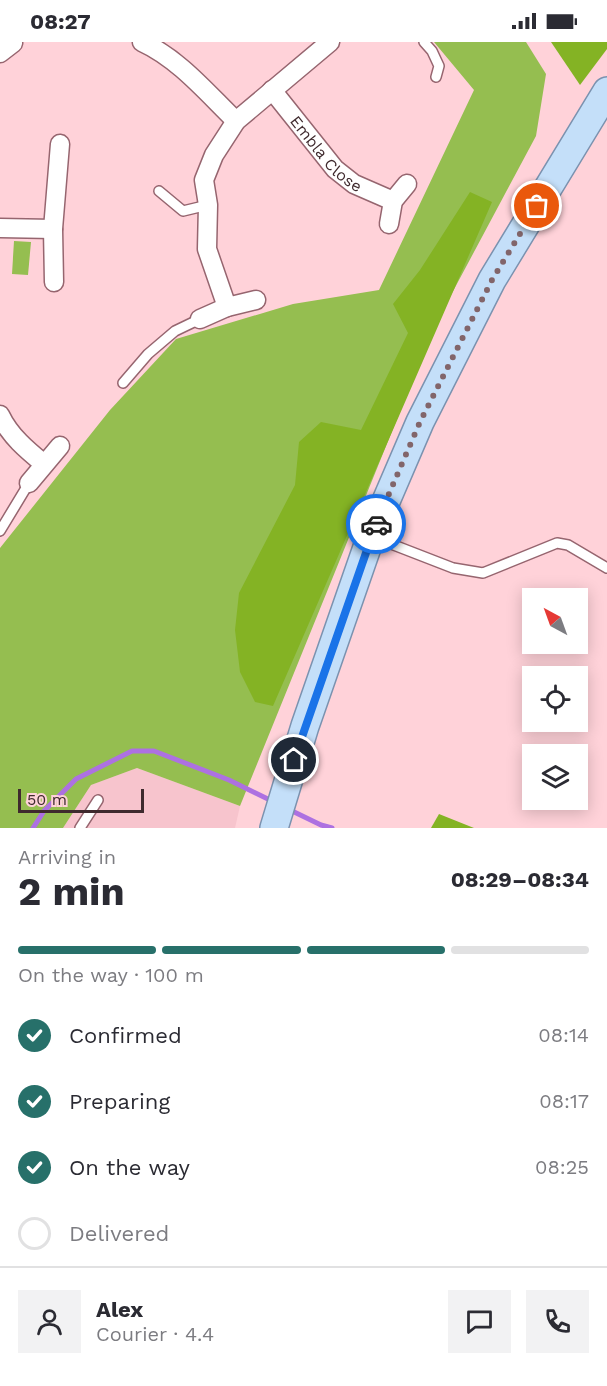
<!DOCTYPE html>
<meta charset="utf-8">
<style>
body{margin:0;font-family:"Work Sans",sans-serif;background:#f2f2f3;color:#2b2b33;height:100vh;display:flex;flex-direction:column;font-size:22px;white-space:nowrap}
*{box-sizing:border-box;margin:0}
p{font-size:20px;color:#7c7c81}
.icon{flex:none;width:33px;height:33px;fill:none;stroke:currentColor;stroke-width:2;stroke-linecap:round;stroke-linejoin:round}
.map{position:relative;height:786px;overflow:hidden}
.details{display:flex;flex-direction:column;background:#fff;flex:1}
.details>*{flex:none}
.needle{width:39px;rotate:319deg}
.controls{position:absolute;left:522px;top:546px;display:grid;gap:12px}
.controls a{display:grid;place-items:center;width:66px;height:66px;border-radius:0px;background:#fff;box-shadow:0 3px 15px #0003;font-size:30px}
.scale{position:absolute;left:18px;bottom:15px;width:126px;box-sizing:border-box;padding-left:6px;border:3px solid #3f2a2e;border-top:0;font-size:16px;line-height:21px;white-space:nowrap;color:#3f2a2e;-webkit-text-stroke:4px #ffd2d9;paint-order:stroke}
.pin{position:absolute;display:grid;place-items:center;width:51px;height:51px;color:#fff;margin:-26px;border:3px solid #fff;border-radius:50%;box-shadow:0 2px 6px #0007}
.courier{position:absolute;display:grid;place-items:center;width:60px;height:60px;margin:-30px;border:4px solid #1a73e8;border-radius:50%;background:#fff;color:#222;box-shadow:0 2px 8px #0007}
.overview em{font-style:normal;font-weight:700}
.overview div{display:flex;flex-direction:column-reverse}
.overview{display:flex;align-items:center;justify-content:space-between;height:102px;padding:0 18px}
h1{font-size:39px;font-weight:700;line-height:45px}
.bar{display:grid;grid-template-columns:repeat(4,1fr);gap:9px 6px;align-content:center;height:72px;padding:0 18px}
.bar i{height:8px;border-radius:4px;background:#e1e1e2}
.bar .current{background:#27706a}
.bar p{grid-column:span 4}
.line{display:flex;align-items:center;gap:15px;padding:0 18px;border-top:2px solid #e1e1e2}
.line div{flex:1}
.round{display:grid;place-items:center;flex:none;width:63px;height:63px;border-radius:0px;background:#f2f2f3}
ol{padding:0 18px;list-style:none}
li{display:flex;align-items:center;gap:18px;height:66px}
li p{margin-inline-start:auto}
li .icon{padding:6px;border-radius:50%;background:#27706a;color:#fff;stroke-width:4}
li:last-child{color:#7c7c81}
li i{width:33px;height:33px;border:3px solid #e1e1e2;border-radius:50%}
.status{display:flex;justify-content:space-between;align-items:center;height:42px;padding:0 30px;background:#fff;direction:ltr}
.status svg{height:16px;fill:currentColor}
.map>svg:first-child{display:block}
.built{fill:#f7c4cd}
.green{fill:#95be50}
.forest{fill:#84b324}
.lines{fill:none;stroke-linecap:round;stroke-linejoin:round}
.stream{stroke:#ad71e1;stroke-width:5}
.service-casing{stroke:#96656f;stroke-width:12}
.minor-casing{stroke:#96656f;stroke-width:21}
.primary-casing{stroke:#7b92af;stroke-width:30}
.service{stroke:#fff;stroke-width:9}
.minor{stroke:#fff;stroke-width:18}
.primary{stroke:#c4dff9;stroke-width:27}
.done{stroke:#82656a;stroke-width:6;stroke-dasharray:0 10.8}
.route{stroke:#1a73e8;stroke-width:8}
.labels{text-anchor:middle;stroke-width:4.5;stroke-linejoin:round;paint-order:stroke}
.street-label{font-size:16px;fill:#3f2a2e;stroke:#ffd2d9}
</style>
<div class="status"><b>08:27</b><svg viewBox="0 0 49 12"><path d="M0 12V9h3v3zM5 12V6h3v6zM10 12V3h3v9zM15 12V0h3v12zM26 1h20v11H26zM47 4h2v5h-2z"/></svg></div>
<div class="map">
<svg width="607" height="786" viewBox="0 0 607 786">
<rect width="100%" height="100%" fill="#ffd2d9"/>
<!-- built -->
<path class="built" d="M 137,726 L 240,764 L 235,786 L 63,786 L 91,743 Z"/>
<!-- green -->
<g class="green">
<path d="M 434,0 L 526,0 L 546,32 L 536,94 L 436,281 L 240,764 L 137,726 L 91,743 L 63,786 L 0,786 L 0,506 L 110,368 L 176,297 L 293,262 L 379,248 L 474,48 Z"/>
<path d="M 14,199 L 31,200 L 28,233 L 12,232 Z"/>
</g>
<!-- forest -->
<g class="forest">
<path d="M 551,0 L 607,0 L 607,7 L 580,43 Z"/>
<path d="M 470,150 L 492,160 L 273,664 L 255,660 L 240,630 L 235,588 L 239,551 L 295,443 L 299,400 L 321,380 L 361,388 L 408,291 L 393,262 L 420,228 Z"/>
<path d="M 439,772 L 474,786 L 431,786 Z"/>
</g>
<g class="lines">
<!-- stream -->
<g class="stream">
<path d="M 288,767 L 321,783 L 332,786"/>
<path d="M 33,786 L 44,769 L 76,737 L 132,709 L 154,709 L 229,738 L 274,760"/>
</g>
<!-- service casing -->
<g class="service-casing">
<g id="service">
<path d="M 424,0 L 432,9 L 439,24 L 436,35"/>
<path d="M 159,149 L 183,169 L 208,163"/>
<path d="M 123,341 L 148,312 L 175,289 L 200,277"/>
<path d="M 0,489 L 29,441"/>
<path d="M 373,495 L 453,526 L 483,531 L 557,501 L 568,503 L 607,526"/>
<path d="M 80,786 L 98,758"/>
</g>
</g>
<!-- minor casing -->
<g class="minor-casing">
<g id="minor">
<path d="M 142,0 C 179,17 207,51 236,79"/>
<path d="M 0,11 L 13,1 L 12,0"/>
<path id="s1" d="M 272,48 L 335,127 L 354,142 L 393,159"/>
<path d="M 389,182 L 393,159 L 407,142"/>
<path d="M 0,186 L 53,187"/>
<path d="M 54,240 L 53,187 L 60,102"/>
<path d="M 227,265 L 207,207 L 208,163 L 204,138 L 214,113 L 236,79 L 330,0"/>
<path d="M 200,277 L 227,265 L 256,258"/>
<path d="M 0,373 C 10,394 27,408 44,422"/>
<path d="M 29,441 L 60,404"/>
</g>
</g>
<!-- primary casing -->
<g class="primary-casing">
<path id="primary" d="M 274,786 L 305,684 L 371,494 L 420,380 L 492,238 L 607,49"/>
</g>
<!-- service -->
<use href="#service" class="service"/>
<!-- minor -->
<use href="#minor" class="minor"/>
<!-- primary -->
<use href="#primary" class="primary"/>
</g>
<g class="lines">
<!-- done -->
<path class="done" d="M 376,482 L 420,380 L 492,238 L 537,164"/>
<!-- route -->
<path class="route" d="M 294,718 L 376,482"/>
</g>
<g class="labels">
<!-- street labels -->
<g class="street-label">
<text dy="6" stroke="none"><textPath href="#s1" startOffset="84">Embla Close</textPath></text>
</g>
</g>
</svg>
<div class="controls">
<a><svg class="needle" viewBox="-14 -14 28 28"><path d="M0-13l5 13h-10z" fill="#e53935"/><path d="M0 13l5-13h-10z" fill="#7c7c81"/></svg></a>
<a><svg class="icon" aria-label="locate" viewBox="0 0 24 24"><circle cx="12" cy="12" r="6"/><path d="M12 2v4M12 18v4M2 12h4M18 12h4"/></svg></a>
<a><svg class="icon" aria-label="layers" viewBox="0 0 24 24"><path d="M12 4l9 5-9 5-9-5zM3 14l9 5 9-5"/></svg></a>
</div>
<div class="scale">50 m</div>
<div class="pin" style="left:537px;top:164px;background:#ea580c"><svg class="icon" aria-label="bag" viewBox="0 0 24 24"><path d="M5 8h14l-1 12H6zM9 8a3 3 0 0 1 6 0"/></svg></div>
<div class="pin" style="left:294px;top:718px;background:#1f2937"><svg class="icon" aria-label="home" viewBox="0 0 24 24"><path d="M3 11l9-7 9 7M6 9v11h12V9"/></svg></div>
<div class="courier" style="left:376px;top:482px"><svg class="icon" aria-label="car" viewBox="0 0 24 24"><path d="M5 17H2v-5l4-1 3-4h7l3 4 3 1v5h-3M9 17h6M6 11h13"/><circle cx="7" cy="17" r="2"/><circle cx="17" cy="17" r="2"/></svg></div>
</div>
<section class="details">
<div class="overview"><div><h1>2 min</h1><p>Arriving in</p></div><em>08:29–08:34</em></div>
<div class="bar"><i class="current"></i><i class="current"></i><i class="current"></i><i></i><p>On the way · 100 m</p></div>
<ol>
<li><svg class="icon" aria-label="check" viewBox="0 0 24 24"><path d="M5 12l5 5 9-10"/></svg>Confirmed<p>08:14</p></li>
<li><svg class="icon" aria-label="check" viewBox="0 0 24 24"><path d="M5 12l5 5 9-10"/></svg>Preparing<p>08:17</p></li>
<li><svg class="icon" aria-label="check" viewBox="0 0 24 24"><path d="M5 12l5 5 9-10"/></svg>On the way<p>08:25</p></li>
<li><i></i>Delivered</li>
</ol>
<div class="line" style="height:108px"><a class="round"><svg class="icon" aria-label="person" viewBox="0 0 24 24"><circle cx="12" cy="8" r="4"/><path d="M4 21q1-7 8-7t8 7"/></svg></a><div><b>Alex</b><p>Courier · 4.4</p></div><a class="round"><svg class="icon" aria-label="chat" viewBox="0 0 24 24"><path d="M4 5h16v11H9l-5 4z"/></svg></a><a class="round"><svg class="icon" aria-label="phone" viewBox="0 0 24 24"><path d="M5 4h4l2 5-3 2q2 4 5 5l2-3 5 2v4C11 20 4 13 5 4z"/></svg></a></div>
</section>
